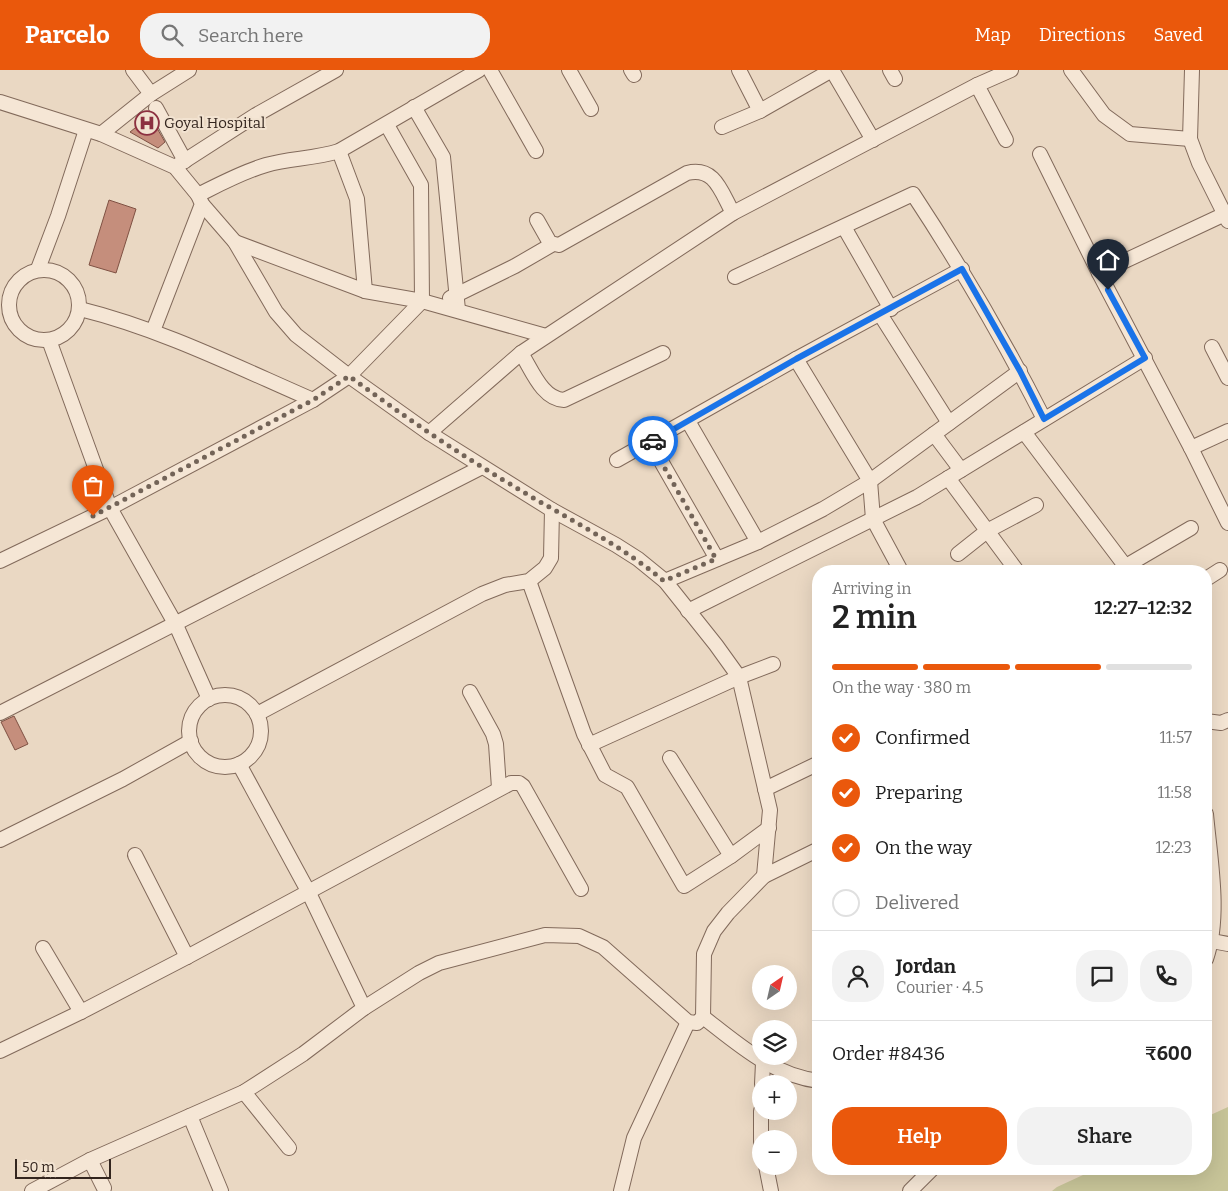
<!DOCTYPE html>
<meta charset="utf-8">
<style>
body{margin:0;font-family:Bitter,serif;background:#f2f2f2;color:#222;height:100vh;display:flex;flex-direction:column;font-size:19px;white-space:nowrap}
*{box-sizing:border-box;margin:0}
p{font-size:16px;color:#767676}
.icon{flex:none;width:28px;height:28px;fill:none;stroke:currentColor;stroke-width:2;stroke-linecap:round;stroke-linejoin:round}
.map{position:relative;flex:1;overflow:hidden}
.details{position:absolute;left:812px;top:495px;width:400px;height:610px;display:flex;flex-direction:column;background:#fff;border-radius:20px;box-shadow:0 5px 20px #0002}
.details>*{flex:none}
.needle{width:32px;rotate:34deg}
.tools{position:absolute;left:752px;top:895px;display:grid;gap:10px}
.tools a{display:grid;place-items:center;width:45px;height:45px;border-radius:50%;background:#fff;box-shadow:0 5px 20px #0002;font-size:25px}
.scale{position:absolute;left:15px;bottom:12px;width:96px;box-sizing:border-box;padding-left:5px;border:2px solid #33251e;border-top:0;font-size:14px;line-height:18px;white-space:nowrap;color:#33251e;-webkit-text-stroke:4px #f2e3d1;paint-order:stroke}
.pin{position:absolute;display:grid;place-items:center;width:42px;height:42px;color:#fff;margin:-51px -21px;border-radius:50% 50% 50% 0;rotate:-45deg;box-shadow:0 0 5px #0007}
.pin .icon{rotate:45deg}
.courier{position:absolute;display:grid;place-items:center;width:50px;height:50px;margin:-25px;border:4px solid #1a73e8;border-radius:50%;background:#fff;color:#222;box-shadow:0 1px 6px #0007}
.summary em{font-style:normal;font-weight:600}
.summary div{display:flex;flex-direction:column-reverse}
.summary{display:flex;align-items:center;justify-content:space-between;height:85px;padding:0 20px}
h1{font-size:32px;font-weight:600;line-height:38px}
.bar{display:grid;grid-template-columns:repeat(4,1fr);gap:8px 5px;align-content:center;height:60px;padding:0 20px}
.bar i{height:6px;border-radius:4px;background:#e0e0e0}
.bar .on{background:#ea580c}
.bar p{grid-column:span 4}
.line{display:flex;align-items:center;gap:12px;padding:0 20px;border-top:1px solid #e0e0e0}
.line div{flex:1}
.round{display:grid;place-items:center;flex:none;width:52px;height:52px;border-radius:20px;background:#f2f2f2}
ol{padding:0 20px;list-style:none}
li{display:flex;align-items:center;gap:15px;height:55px}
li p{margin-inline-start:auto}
li .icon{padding:5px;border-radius:50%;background:#ea580c;color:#fff;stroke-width:4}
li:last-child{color:#767676}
li i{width:28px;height:28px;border:2px solid #e0e0e0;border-radius:50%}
.button{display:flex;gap:10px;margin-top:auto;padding:10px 20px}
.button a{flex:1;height:58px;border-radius:20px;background:#ea580c;color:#fff;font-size:20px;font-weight:600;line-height:58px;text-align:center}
.button a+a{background:#f2f2f2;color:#222}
header{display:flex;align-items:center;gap:30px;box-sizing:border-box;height:70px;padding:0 25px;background:#ea580c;color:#fff}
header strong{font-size:24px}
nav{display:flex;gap:28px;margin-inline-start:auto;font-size:18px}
.search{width:350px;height:45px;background:#f2f2f2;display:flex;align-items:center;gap:12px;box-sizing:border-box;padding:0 18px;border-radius:20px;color:#767676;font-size:19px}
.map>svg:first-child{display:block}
.green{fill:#c7c498}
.building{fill:#c58e7c;stroke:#7f5143}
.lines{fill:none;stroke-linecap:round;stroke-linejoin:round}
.minor-casing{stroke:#826a5b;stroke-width:16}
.minor{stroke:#f5e6d5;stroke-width:14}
.done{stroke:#736458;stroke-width:5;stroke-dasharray:0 9}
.route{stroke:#1a73e8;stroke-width:6}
.labels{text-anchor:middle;stroke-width:4;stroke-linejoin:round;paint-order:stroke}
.poi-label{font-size:15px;fill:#33251e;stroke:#f2e3d1;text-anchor:start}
</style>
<header>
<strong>Parcelo</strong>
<div class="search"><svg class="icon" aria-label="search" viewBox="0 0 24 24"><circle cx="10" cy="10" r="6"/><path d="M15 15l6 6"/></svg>Search here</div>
<nav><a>Map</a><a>Directions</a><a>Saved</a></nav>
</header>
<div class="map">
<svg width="1228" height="1121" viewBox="0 0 1228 1121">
<rect width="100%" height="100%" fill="#ead8c3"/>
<!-- green -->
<path class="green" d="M 1228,1037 L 1228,1121 L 1052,1121 L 1057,1117 L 1096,1099 L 1206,1099 L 1206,1047 Z"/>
<!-- building -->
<g class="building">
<path d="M 150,46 L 165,72 L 158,78 L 130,62 Z"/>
<path d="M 109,130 L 136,139 L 116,203 L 89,195 Z"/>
<path d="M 14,646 L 28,674 L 15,680 L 1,652 Z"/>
</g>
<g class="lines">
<!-- minor casing -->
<g class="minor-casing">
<g id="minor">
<path d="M 133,0 L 151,24"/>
<path d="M 490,0 L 536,81"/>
<path d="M 569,0 L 591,39"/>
<path d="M 631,0 L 634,5"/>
<path d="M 739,0 L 760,41"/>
<path d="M 832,0 L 873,70"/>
<path d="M 890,0 L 895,9"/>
<path d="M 1071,0 L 1104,45 L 1130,64 L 1190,69"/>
<path d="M 1192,0 L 1190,69 L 1199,93 L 1228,151"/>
<path d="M 977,15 L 1006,70"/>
<path d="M 0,32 L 101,64 L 175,97 L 198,125 L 202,134 L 153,261"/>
<path d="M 414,37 L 443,87 L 458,240"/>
<path d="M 156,38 L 185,91"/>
<path d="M 722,57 L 760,41 L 832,0"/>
<path d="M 101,64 L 151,24 L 189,0"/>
<path d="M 339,81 L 357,129 L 365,221"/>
<path d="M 1040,84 L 1099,203 L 1191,378 L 1228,453"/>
<path d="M 175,97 L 256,45 L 336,0"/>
<path d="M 198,125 C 220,114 242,102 266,95 C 290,88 314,89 339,81 L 479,0"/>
<path d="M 202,134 L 235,172 L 276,242 L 296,265 L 349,306 L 429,363 L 552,440 L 616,475 L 638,489 L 665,511 L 716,575 L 739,607 L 770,740 L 764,806"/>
<path d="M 537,150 L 550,173 L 559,175 L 687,103 C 715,96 721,122 733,143"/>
<path d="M 844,157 L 891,239"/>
<path d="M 235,172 L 365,221 L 422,231 L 546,266"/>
<path d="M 38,199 L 58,146 L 86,60"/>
<circle cx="44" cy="235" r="35"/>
<path d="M 1099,203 L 1225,144"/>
<path d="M 735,207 L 913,124 C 961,197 1005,272 1044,349"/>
<path d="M 450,228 L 515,196 L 553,174"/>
<path d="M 80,239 C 161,259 237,297 313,330"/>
<path d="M 880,244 L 949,353"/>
<path d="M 49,270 L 110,438 L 176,555 L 209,629"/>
<path d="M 1212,277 L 1228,308"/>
<path d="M 521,283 C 532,300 542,329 564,330 L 663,283"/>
<path d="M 796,289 L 870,411 L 873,449 L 901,501"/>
<path d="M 688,351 L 758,472"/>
<path d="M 1024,362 L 1129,501"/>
<path d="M 429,363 L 521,283 L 733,143 L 977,15 L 1011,0"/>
<path d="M 934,364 L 961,400"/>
<path d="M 650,372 L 717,489"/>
<path d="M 1191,378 L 1228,361"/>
<path d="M 617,390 L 796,289 L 962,199"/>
<path d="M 948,408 L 1017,501"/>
<path d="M 958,484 L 987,461 L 1036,435"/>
<path d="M 0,491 L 110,438 L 313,330 L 349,306 L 422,231 L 421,115 L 387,55"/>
<path d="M 1126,496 L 1191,458"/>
<path d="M 1206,509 L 1220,500"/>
<path d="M 529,511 L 584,664 L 605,705 L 627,717 L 684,816 L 731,786 L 769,758"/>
<path d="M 665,511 L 758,472 L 823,439 L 870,411 L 1020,301"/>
<path d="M 688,541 L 917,427 L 1145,288"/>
<path d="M 470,622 L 493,664 L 496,674 L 499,718"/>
<circle cx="225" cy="661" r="36"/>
<path d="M 0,643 L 482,397"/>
<path d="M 257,644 L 482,524 L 505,515 L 529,511 L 545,498 L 551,488 L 552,440"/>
<path d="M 1206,651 L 1221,653 L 1228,650"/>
<path d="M 589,675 L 739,607 L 773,594"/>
<path d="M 670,688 L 731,786"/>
<path d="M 239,694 L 308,821 L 364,938"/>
<path d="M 765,719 L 819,693"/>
<path d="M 1206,744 C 1210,789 1221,846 1206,889"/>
<path d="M 0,770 L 123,709 L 191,671"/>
<path d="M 135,785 L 187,887"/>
<path d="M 1212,871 L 1228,874"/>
<path d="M 43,878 L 81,942"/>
<path d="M 703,947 C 739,975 772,1005 819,1011"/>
<path d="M 0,981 L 81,942 L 187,887 L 511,713 L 519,713 L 523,716 L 581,819"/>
<path d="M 762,1014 L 763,993"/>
<path d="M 244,1022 L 289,1078"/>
<path d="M 190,1046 L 221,1121"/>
<path d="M 761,1072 L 761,1041"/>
<path d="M 90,1090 L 104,1118"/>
<path d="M 766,1096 L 771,1121"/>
<path d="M 32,1121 L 90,1090 L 244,1022 L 303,984 L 364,938 L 419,903 L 439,893 L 545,865 L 579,866 L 603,877 L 688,952 L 697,953 L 703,947 L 704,884 L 714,861 L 728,843 L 764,806 L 819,779"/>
<path d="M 621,1121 L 634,1068 L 688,952"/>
<path d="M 910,1121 L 932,1099"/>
</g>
</g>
<!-- minor -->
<use href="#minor" class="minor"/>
</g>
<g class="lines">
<!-- done -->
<path class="done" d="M 93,446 L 313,330 L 349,306 C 401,344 454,381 510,414 C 562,446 617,472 664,511 L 716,489 L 650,372 L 653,371"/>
<!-- route -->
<path class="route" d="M 653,371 L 796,289 L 962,199 L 1020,301 L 1044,349 L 1145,288 L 1108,220"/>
</g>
<!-- icons -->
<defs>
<g id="hospital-ring" transform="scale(1.25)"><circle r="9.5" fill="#f2e3d1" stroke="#8c3040" stroke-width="1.5"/><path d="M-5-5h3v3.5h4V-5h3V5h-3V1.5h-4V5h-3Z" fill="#8c3040"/></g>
</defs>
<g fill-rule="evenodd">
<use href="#hospital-ring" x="147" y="53"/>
</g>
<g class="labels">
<!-- poi labels -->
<g class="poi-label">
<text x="164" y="58">Goyal Hospital</text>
</g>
</g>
</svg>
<div class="tools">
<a><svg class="needle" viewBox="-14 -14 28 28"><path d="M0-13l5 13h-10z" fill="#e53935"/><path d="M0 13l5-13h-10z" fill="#767676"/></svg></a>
<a><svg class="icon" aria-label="layers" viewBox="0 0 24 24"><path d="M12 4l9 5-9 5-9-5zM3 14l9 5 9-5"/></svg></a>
<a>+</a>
<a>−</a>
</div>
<div class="scale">50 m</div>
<div class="pin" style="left:93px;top:446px;background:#ea580c"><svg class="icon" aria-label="bag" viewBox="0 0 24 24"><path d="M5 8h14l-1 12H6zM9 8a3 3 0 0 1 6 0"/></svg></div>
<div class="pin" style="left:1108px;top:220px;background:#1f2937"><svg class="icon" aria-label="home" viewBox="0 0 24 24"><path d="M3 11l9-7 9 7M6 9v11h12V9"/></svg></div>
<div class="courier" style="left:653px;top:371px"><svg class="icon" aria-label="car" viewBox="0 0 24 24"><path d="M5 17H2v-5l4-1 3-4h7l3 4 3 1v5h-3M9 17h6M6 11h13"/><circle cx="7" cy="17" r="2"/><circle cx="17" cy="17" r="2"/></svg></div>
<section class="details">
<div class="summary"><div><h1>2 min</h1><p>Arriving in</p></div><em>12:27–12:32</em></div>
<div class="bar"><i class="on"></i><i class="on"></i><i class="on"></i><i></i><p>On the way · 380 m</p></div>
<ol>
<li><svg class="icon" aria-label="check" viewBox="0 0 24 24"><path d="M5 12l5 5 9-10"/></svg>Confirmed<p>11:57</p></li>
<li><svg class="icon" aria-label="check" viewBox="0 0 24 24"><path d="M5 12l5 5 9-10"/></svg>Preparing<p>11:58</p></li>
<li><svg class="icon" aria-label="check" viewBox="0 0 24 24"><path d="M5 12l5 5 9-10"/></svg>On the way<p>12:23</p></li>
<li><i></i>Delivered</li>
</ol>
<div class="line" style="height:90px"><a class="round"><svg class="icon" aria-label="person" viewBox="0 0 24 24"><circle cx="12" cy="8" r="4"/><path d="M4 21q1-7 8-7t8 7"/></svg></a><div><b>Jordan</b><p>Courier · 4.5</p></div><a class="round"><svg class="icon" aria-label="chat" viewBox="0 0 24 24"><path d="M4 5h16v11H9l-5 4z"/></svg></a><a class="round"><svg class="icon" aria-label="phone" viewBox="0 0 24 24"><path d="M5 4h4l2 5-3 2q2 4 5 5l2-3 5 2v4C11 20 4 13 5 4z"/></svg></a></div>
<div class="line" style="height:65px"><div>Order #8436</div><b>₹600</b></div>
<div class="button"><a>Help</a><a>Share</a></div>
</section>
</div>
